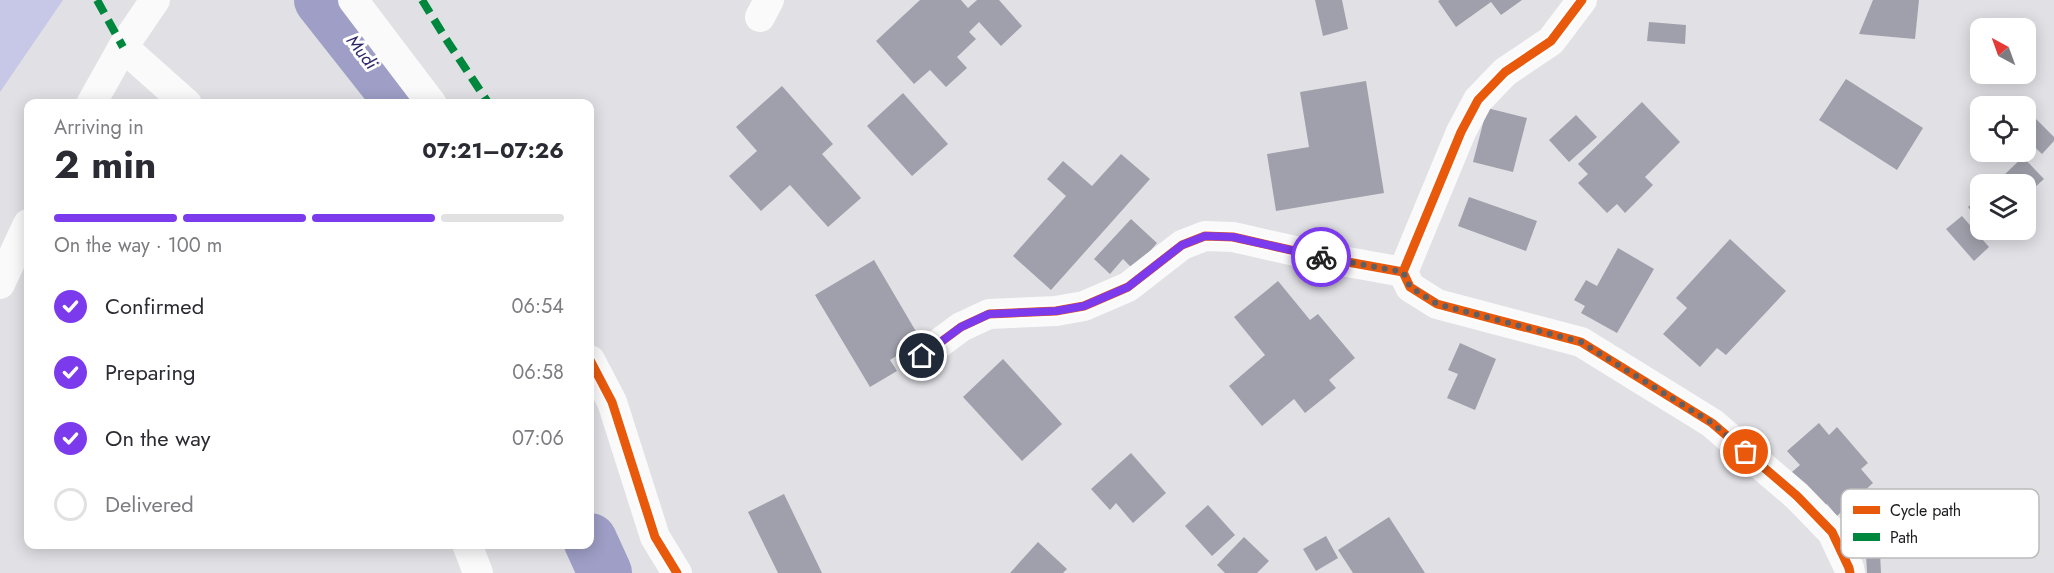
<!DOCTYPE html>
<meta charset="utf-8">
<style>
body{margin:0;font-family:Jost,sans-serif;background:#f2f2f3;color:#2b2b33;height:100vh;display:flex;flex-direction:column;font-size:22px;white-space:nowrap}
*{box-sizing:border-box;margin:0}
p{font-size:20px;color:#7c7c81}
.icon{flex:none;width:33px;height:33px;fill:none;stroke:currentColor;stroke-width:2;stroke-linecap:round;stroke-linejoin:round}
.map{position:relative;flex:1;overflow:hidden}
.sheet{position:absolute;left:24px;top:99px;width:570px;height:450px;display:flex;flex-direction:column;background:#fff;border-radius:12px;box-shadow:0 3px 15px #0003}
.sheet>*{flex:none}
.needle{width:39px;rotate:319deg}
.buttons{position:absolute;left:1970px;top:18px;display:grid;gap:12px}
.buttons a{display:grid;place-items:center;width:66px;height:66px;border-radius:12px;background:#fff;box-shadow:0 3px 15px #0003;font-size:30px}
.pin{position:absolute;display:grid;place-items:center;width:51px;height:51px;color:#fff;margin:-26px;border:3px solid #fff;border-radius:50%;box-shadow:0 2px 6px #0007}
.courier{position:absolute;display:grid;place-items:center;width:60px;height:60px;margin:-30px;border:4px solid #7c3aed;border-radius:50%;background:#fff;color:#222;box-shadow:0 2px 8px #0007}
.head em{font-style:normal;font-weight:700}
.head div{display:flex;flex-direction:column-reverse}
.head{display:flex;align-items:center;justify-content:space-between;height:102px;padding:0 30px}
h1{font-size:39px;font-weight:700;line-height:45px}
.bar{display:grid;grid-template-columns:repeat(4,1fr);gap:9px 6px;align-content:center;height:72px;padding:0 30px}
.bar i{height:8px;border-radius:4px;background:#e1e1e2}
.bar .on{background:#7c3aed}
.bar p{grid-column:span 4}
ol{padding:0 30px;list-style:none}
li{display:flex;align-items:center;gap:18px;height:66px}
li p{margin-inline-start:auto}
li .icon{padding:6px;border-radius:50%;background:#7c3aed;color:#fff;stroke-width:4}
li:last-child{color:#7c7c81}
li i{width:33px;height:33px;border:3px solid #e1e1e2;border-radius:50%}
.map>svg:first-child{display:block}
.green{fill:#c7c8e7}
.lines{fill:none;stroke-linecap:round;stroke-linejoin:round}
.river{stroke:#9e9ec6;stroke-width:54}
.building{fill:#a0a0ac}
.street{stroke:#fafafb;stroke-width:30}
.quiet{stroke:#00873e;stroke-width:8;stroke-dasharray:15 8;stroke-linecap:butt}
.cycleway-casing{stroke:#fff;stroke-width:13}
.cycleway{stroke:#e8590c;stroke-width:9}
.done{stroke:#606064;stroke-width:6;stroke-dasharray:0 10.8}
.route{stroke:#7c3aed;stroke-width:8}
.labels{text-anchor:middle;stroke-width:6;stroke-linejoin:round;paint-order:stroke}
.water-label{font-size:18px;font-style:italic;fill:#2e2669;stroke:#fff}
.key{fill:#fff;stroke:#bbbbbc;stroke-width:1.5}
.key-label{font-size:16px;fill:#1b1b1e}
</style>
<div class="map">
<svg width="2054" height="573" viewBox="0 0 2054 573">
<rect width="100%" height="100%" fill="#e0e0e5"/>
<!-- green -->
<path class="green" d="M 0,0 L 63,0 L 0,92 Z"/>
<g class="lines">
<!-- river -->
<g class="river">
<path d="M 321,0 L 403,104"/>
<path d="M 590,540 L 605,573"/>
</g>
</g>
<!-- building -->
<g class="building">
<path d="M 920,0 L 961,0 L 968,8 L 977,0 L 999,0 L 1022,26 L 1001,46 L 979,22 L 969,32 L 976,39 L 957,57 L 967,68 L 946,87 L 930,70 L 914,84 L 876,41 Z"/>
<path d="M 1315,0 L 1342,0 L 1348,29 L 1323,36 Z"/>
<path d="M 1440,0 L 1522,0 L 1501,15 L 1491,2 L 1456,27 L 1438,1 Z"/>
<path d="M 1873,0 L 1919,0 L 1915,39 L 1859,34 Z"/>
<path d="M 1649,22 L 1686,25 L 1685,44 L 1647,41 Z"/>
<path d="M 1846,79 L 1923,128 L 1897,170 L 1819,120 Z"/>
<path d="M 1366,81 L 1384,193 L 1276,211 L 1267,154 L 1309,147 L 1300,92 Z"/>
<path d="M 782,86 L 833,144 L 822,154 L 861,198 L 828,227 L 790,185 L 761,211 L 729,176 L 757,151 L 736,127 Z"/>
<path d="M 903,93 L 948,144 L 912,176 L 867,126 Z"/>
<path d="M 1642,102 L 1680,142 L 1645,177 L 1653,185 L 1625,213 L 1617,204 L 1607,213 L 1578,183 L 1588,174 L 1578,164 Z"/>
<path d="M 1487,108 L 1527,118 L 1513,172 L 1473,162 Z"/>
<path d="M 2030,113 L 2054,137 L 2054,141 L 2042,154 L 2025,138 L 2025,118 Z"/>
<path d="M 1576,115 L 1597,137 L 1569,162 L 1549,140 Z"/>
<path d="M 1121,154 L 1150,179 L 1051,290 L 1013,256 L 1066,196 L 1047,179 L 1063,161 L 1092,186 Z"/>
<path d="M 2023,157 L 2044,179 L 2025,196 L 2025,184 L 2011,184 L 2003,176 Z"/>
<path d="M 1469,197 L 1537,221 L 1526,251 L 1458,226 Z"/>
<path d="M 1980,197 L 1980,222 L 1968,207 Z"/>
<path d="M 1962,216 L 1989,247 L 1974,261 L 1946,229 Z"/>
<path d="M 1131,219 L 1157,243 L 1134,270 L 1123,259 L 1110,274 L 1094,259 Z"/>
<path d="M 1730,239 L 1786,291 L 1726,355 L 1717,348 L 1700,367 L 1663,334 L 1687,308 L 1676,298 Z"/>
<path d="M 1618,248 L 1654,269 L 1617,333 L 1581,313 L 1585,306 L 1574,300 L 1586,280 L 1597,286 Z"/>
<path d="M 874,260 L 921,340 L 890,360 L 897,371 L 870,387 L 815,295 Z"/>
<path d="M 1278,281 L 1310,320 L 1318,314 L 1355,358 L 1329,380 L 1336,388 L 1305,413 L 1294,399 L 1262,426 L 1229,386 L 1265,355 L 1234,317 Z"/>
<path d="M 1460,343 L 1496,359 L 1475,410 L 1447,398 L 1458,374 L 1448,370 Z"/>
<path d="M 1003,359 L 1062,424 L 1022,461 L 963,397 Z"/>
<path d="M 1819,423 L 1829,435 L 1837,427 L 1868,463 L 1861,469 L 1873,483 L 1863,492 L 1874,505 L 1855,522 L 1844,509 L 1837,516 L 1827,504 L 1821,509 L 1785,478 L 1800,465 L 1787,451 Z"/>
<path d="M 1131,453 L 1166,493 L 1133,523 L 1116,503 L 1110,510 L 1091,489 Z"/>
<path d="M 784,494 L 822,573 L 778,573 L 748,512 Z"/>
<path d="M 1208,505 L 1235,535 L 1212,556 L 1185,526 Z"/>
<path d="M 1389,517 L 1425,573 L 1353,573 L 1338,550 Z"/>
<path d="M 1326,536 L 1338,558 L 1316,571 L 1303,549 Z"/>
<path d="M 1244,537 L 1269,561 L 1257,573 L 1225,573 L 1217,565 Z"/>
<path d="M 1038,542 L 1067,569 L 1063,573 L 1010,573 Z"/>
<path d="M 1880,553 L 1881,573 L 1867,573 L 1866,554 Z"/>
</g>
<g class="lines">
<!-- street -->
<g class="street">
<path d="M 353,0 L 432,104"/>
<path d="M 1582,0 L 1551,41 L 1505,72 L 1478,100 L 1461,132 L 1403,272 L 1410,287 L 1437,304 L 1581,342 L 1712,423 L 1797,496 L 1832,532 L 1849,568 L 1850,573"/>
<path d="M 760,17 L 769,0"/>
<path d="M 123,47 L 187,104"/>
<path d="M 91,104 L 123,47 L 155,0"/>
<path d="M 0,284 L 28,224"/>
<path d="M 922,356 L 961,327 L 989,314 L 1056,311 L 1084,306 L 1128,287 L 1182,245 L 1205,236 L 1233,237 L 1331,259 L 1403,272"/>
<path d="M 590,360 L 612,402 L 655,537 L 677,573"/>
<path d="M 467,544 L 478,573"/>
</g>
<!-- quiet -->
<g class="quiet">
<path d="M 97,0 L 123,47"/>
<path d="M 422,0 L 446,39 L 489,104"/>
</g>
<!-- cycleway casing -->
<g class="cycleway-casing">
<g id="cycleway">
<path d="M 1582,0 L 1551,41 L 1505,72 L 1478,100 L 1461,132 L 1403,272 L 1410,287 L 1437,304 L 1581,342 L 1712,423 L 1797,496 L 1832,532 L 1849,568 L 1850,573"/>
<path d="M 922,356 L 961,327 L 989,314 L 1056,311 L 1084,306 L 1128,287 L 1182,245 L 1205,236 L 1233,237 L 1331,259 L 1403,272"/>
<path d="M 590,360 L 612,402 L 655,537 L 677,573"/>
</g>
</g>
<!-- cycleway -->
<use href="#cycleway" class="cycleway"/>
</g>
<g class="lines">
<!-- done -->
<path class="done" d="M 1321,257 L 1403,272 L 1410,287 L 1437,304 L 1581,342 L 1712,423 L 1746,452"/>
<!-- route -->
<path class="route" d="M 922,356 L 961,327 L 989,314 L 1056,311 L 1084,306 L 1128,287 L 1182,245 L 1205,236 L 1233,237 L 1321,257"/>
</g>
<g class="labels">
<!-- water labels -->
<g class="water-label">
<text transform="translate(362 52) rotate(52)" y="6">Mudi</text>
</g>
</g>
<!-- legend -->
<rect x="1841" y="489" width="198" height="69" rx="9" class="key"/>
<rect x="1853" y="506" width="27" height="8" fill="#e8590c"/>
<rect x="1853" y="533" width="27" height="8" fill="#00873e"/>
<g class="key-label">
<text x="1890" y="516">Cycle path</text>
<text x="1890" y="543">Path</text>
</g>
</svg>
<div class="buttons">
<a><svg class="needle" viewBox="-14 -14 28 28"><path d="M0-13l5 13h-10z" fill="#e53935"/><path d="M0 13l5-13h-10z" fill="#7c7c81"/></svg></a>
<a><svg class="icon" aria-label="locate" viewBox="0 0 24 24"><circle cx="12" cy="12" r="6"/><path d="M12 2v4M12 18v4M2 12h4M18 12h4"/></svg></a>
<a><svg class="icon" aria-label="layers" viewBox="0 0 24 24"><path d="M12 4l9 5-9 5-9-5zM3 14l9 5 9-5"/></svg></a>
</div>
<div class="pin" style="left:1746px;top:452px;background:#ea580c"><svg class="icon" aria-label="bag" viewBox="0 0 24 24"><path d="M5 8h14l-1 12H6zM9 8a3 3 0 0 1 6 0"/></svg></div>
<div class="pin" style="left:922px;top:356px;background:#1f2937"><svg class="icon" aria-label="home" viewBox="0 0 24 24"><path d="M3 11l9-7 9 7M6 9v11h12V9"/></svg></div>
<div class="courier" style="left:1321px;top:257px"><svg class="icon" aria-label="bike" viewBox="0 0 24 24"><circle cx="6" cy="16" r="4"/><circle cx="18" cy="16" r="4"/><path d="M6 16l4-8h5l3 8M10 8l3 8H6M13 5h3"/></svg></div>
<section class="sheet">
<div class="head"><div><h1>2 min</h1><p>Arriving in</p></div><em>07:21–07:26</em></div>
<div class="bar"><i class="on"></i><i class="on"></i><i class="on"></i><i></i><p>On the way · 100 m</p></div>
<ol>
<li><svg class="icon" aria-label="check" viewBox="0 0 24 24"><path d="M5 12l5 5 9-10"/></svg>Confirmed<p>06:54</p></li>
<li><svg class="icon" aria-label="check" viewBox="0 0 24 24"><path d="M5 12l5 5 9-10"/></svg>Preparing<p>06:58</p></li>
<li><svg class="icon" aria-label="check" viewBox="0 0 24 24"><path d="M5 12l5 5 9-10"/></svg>On the way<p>07:06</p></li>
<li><i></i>Delivered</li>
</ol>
</section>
</div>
